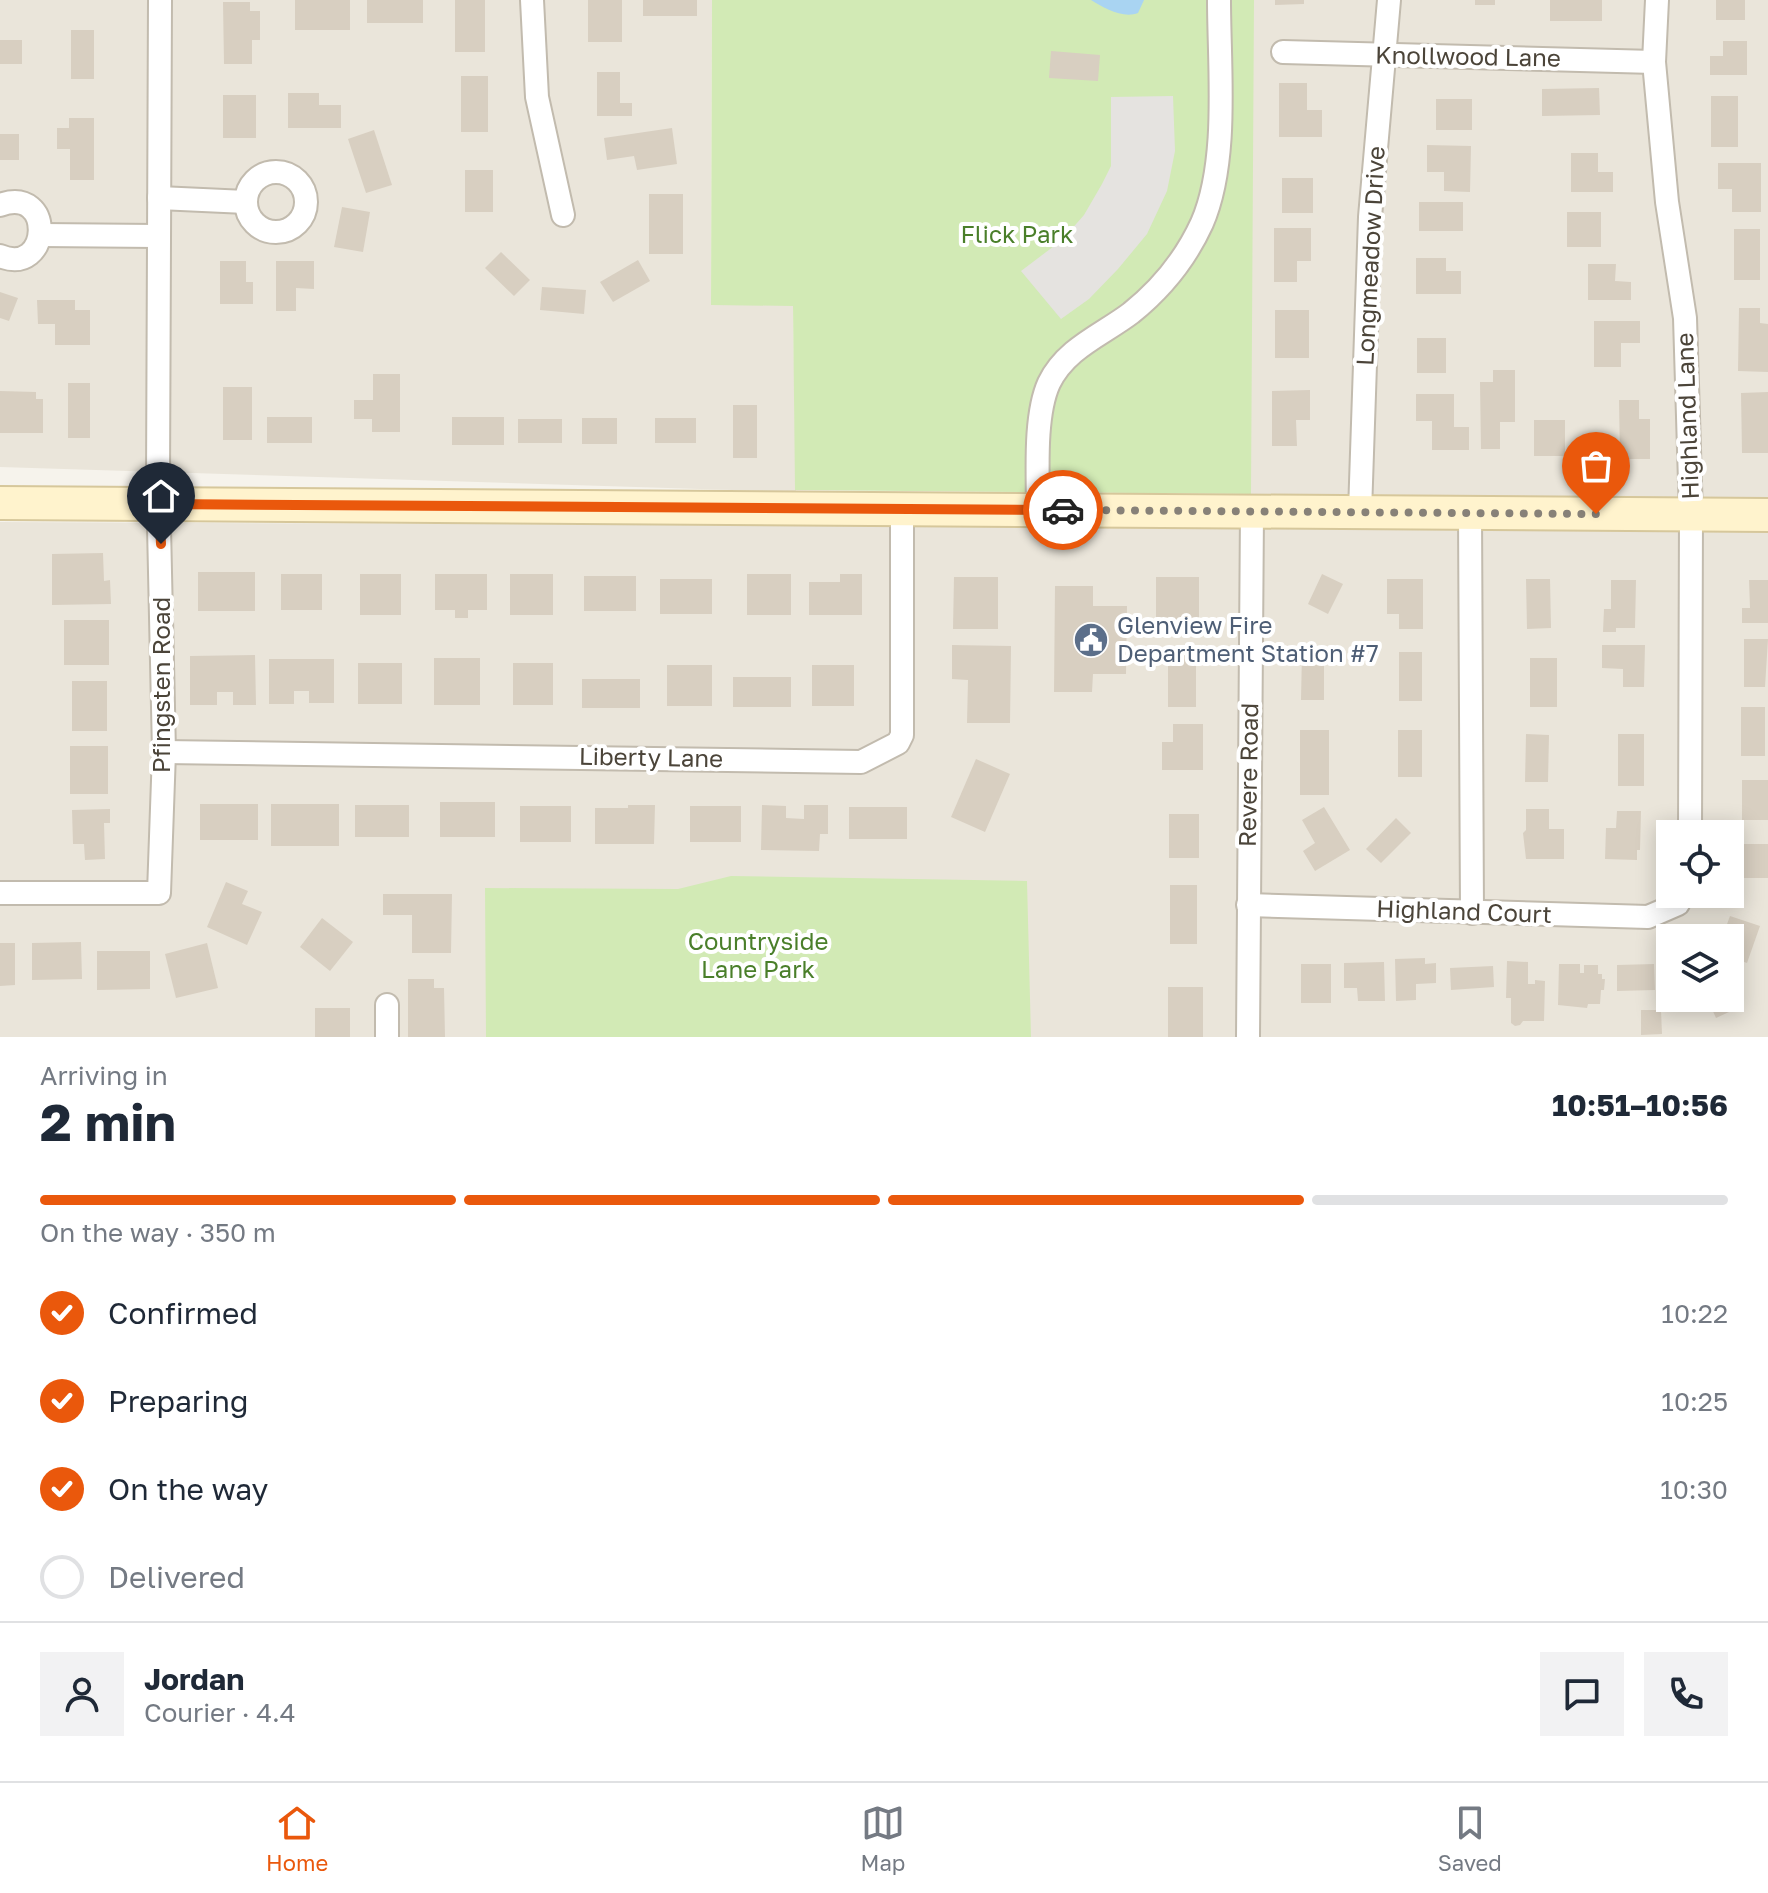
<!DOCTYPE html>
<meta charset="utf-8">
<style>
body{margin:0;font-family:"Golos Text",sans-serif;background:#f2f2f3;color:#1f2937;height:100vh;display:flex;flex-direction:column;font-size:30px;white-space:nowrap}
*{box-sizing:border-box;margin:0}
p{font-size:26px;color:#747a83}
.icon{flex:none;width:44px;height:44px;fill:none;stroke:currentColor;stroke-width:2;stroke-linecap:round;stroke-linejoin:round}
.map{position:relative;height:1037px;overflow:hidden}
.panel{display:flex;flex-direction:column;background:#fff;flex:1}
.panel>*{flex:none}
.tools{position:absolute;left:1656px;top:820px;display:grid;gap:16px}
.tools a{display:grid;place-items:center;width:88px;height:88px;border-radius:0px;background:#fff;box-shadow:0 4px 20px #0003;font-size:40px}
.pin{position:absolute;display:grid;place-items:center;width:68px;height:68px;color:#fff;margin:-82px -34px;border-radius:50% 50% 50% 0;rotate:-45deg;box-shadow:0 0 8px #0007}
.pin .icon{rotate:45deg}
.courier{position:absolute;display:grid;place-items:center;width:80px;height:80px;margin:-40px;border:6px solid #ea580c;border-radius:50%;background:#fff;color:#222;box-shadow:0 2px 10px #0007}
.overview em{font-style:normal;font-weight:700}
.overview div{display:flex;flex-direction:column-reverse}
.overview{display:flex;align-items:center;justify-content:space-between;height:136px;padding:0 40px}
h1{font-size:52px;font-weight:700;line-height:60px}
.bar{display:grid;grid-template-columns:repeat(4,1fr);gap:12px 8px;align-content:center;height:96px;padding:0 40px}
.bar i{height:10px;border-radius:6px;background:#e0e1e3}
.bar .active{background:#ea580c}
.bar p{grid-column:span 4}
.line{display:flex;align-items:center;gap:20px;padding:0 40px;border-top:2px solid #e0e1e3}
.line div{flex:1}
.round{display:grid;place-items:center;flex:none;width:84px;height:84px;border-radius:0px;background:#f2f2f3}
ol{padding:0 40px;list-style:none}
li{display:flex;align-items:center;gap:24px;height:88px}
li p{margin-inline-start:auto}
li .icon{padding:8px;border-radius:50%;background:#ea580c;color:#fff;stroke-width:4}
li:last-child{color:#747a83}
li i{width:44px;height:44px;border:4px solid #e0e1e3;border-radius:50%}
.tabs{display:flex;justify-content:space-around;align-items:center;height:112px;border-top:2px solid #e0e1e3;background:#fff;font-size:22px;color:#747a83}
.tabs a{display:grid;justify-items:center;gap:4px}
.tabs .active{color:#ea580c}
.map>svg:first-child{display:block}
.residential{fill:#eae5da;fill-rule:evenodd}
.green{fill:#d2eab5}
.parking{fill:#e5e3e0}
.water{fill:#a9d4f2}
.building{fill:#d8cfc1}
.lines{fill:none;stroke-linecap:round;stroke-linejoin:round}
.street-casing{stroke:#c2bbae;stroke-width:26}
.secondary-casing{stroke:#d6c79b;stroke-width:36}
.street{stroke:#fff;stroke-width:22}
.secondary{stroke:#fff3cd;stroke-width:32}
.done{stroke:#878178;stroke-width:8;stroke-dasharray:0 14.4}
.route{stroke:#ea580c;stroke-width:10}
.labels{text-anchor:middle;stroke-width:8;stroke-linejoin:round;paint-order:stroke}
.street-label{font-size:24px;fill:#4b4439;stroke:#fff}
.park-label{font-size:24px;fill:#4a7f2a;stroke:#fff}
.service-label{font-size:24px;fill:#4e5e75;stroke:#fff;text-anchor:start}
</style>
<div class="map">
<svg width="1768" height="1037" viewBox="0 0 1768 1037">
<rect width="100%" height="100%" fill="#f6f3ec"/>
<!-- residential -->
<g class="residential">
<path d="M 0,0 L 712,0 L 711,304 L 793,305 L 796,492 L 0,467 Z"/>
<path d="M 1253,0 L 1768,0 L 1768,501 L 1250,501 Z"/>
<path d="M 0,522 L 1768,530 L 1768,1037 L 0,1037 ZM 1670,834 L 1730,834 L 1730,894 L 1670,894 ZM 1670,938 L 1730,938 L 1730,998 L 1670,998 Z"/>
</g>
<!-- green -->
<g class="green">
<path d="M 712,0 L 1254,0 L 1251,494 L 795,490 L 793,306 L 711,305 Z"/>
<path d="M 731,876 L 1027,881 L 1031,1037 L 486,1037 L 485,888 L 678,889 Z"/>
</g>
<!-- parking -->
<path class="parking" d="M 1173,96 L 1175,151 L 1167,191 L 1147,234 L 1118,269 L 1089,299 L 1061,319 L 1021,271 L 1062,240 L 1084,215 L 1102,184 L 1111,166 L 1111,97 Z"/>
<!-- water -->
<path class="water" d="M 1091,0 L 1144,0 L 1138,13 C 1123,19 1104,8 1091,0 Z"/>
<!-- building -->
<g class="building">
<rect x="295" y="0" width="55" height="30"/>
<rect x="367" y="0" width="56" height="23"/>
<rect x="455" y="0" width="30" height="52"/>
<rect x="588" y="0" width="34" height="42"/>
<rect x="643" y="0" width="54" height="16"/>
<path d="M 1275,0 L 1304,0 L 1304,4 L 1275,5 Z"/>
<rect x="1475" y="0" width="20" height="5"/>
<rect x="1550" y="0" width="52" height="21"/>
<rect x="1716" y="0" width="29" height="20"/>
<path d="M 223,2 L 250,2 L 250,11 L 260,11 L 260,40 L 252,40 L 252,64 L 224,64 Z"/>
<rect x="71" y="30" width="23" height="49"/>
<rect x="0" y="40" width="22" height="24"/>
<path d="M 1723,41 L 1747,41 L 1747,75 L 1710,75 L 1710,56 L 1723,56 Z"/>
<path d="M 1051,51 L 1100,55 L 1098,81 L 1049,78 Z"/>
<path d="M 597,72 L 620,72 L 620,103 L 632,103 L 632,116 L 597,116 Z"/>
<rect x="461" y="76" width="27" height="56"/>
<path d="M 1279,83 L 1307,83 L 1307,110 L 1322,110 L 1322,137 L 1279,137 Z"/>
<path d="M 1599,88 L 1600,115 L 1542,116 L 1542,89 Z"/>
<path d="M 288,93 L 319,93 L 319,105 L 341,105 L 341,128 L 288,128 Z"/>
<rect x="223" y="95" width="33" height="43"/>
<rect x="1711" y="96" width="27" height="51"/>
<rect x="1436" y="99" width="36" height="31"/>
<path d="M 69,118 L 94,118 L 94,180 L 70,180 L 70,149 L 57,149 L 57,128 L 69,128 Z"/>
<path d="M 672,128 L 677,164 L 637,170 L 634,156 L 607,160 L 604,138 Z"/>
<path d="M 374,130 L 392,185 L 366,193 L 348,139 Z"/>
<rect x="0" y="134" width="19" height="26"/>
<path d="M 1427,145 L 1471,146 L 1470,192 L 1444,191 L 1444,172 L 1427,172 Z"/>
<path d="M 1571,153 L 1598,153 L 1598,172 L 1613,172 L 1613,192 L 1571,192 Z"/>
<path d="M 1718,163 L 1761,163 L 1761,212 L 1732,212 L 1732,189 L 1718,189 Z"/>
<rect x="465" y="170" width="28" height="42"/>
<rect x="1282" y="178" width="31" height="35"/>
<rect x="649" y="194" width="34" height="60"/>
<rect x="1419" y="202" width="44" height="29"/>
<path d="M 342,207 L 370,212 L 363,252 L 334,247 Z"/>
<rect x="1567" y="212" width="34" height="35"/>
<path d="M 1274,228 L 1311,228 L 1311,261 L 1297,261 L 1297,282 L 1274,282 Z"/>
<rect x="1734" y="229" width="26" height="51"/>
<path d="M 501,252 L 530,280 L 514,296 L 485,268 Z"/>
<path d="M 1416,258 L 1446,258 L 1446,271 L 1461,271 L 1461,294 L 1416,294 Z"/>
<path d="M 638,260 L 650,281 L 613,302 L 600,282 Z"/>
<path d="M 220,261 L 246,261 L 246,282 L 253,282 L 253,304 L 220,304 Z"/>
<path d="M 276,261 L 314,261 L 314,289 L 296,288 L 296,311 L 276,311 Z"/>
<path d="M 1588,264 L 1616,264 L 1615,281 L 1631,282 L 1631,300 L 1588,300 Z"/>
<path d="M 542,287 L 586,290 L 584,314 L 540,310 Z"/>
<path d="M 0,292 L 18,298 L 9,321 L 0,318 Z"/>
<path d="M 37,300 L 75,300 L 75,310 L 90,310 L 90,345 L 55,345 L 55,324 L 38,324 Z"/>
<path d="M 1739,308 L 1760,308 L 1760,323 L 1768,324 L 1768,372 L 1738,371 Z"/>
<rect x="1275" y="310" width="34" height="48"/>
<path d="M 1594,321 L 1640,321 L 1640,343 L 1621,343 L 1621,367 L 1594,367 Z"/>
<rect x="1417" y="338" width="29" height="35"/>
<path d="M 1493,370 L 1515,370 L 1515,422 L 1500,422 L 1500,449 L 1481,449 L 1480,382 L 1493,382 Z"/>
<path d="M 373,374 L 400,374 L 400,432 L 372,432 L 372,419 L 354,419 L 354,400 L 373,400 Z"/>
<rect x="68" y="383" width="22" height="55"/>
<rect x="223" y="387" width="29" height="53"/>
<path d="M 1310,390 L 1310,420 L 1296,420 L 1297,446 L 1272,446 L 1272,391 Z"/>
<path d="M 0,391 L 36,392 L 36,399 L 43,399 L 43,433 L 0,433 Z"/>
<path d="M 1768,392 L 1768,453 L 1742,453 L 1741,393 Z"/>
<path d="M 1416,394 L 1454,394 L 1454,427 L 1469,427 L 1469,450 L 1432,450 L 1432,421 L 1416,421 Z"/>
<path d="M 1619,400 L 1639,400 L 1639,419 L 1650,419 L 1650,459 L 1620,459 Z"/>
<rect x="733" y="405" width="24" height="53"/>
<rect x="267" y="417" width="45" height="26"/>
<rect x="452" y="417" width="52" height="28"/>
<rect x="582" y="418" width="35" height="26"/>
<rect x="655" y="418" width="41" height="25"/>
<rect x="518" y="419" width="44" height="24"/>
<rect x="1534" y="420" width="31" height="36"/>
<path d="M 103,553 L 104,581 L 110,580 L 111,604 L 52,605 L 52,554 Z"/>
<rect x="198" y="572" width="57" height="39"/>
<rect x="281" y="574" width="41" height="36"/>
<rect x="360" y="574" width="41" height="41"/>
<path d="M 435,574 L 487,574 L 487,610 L 468,610 L 468,618 L 455,618 L 455,610 L 435,610 Z"/>
<rect x="510" y="574" width="43" height="41"/>
<rect x="747" y="574" width="44" height="41"/>
<path d="M 840,574 L 862,574 L 862,615 L 809,615 L 809,582 L 840,582 Z"/>
<path d="M 1322,574 L 1343,584 L 1328,614 L 1308,604 Z"/>
<rect x="584" y="576" width="52" height="35"/>
<path d="M 954,577 L 998,577 L 998,629 L 953,629 Z"/>
<rect x="1156" y="577" width="43" height="49"/>
<rect x="660" y="579" width="52" height="35"/>
<path d="M 1387,579 L 1423,579 L 1423,629 L 1399,629 L 1399,614 L 1387,614 Z"/>
<path d="M 1526,579 L 1550,579 L 1551,628 L 1527,629 Z"/>
<path d="M 1611,580 L 1636,580 L 1635,628 L 1616,628 L 1616,632 L 1603,632 L 1604,609 L 1611,609 Z"/>
<path d="M 1749,580 L 1768,580 L 1768,623 L 1742,623 L 1742,608 L 1750,608 Z"/>
<path d="M 1055,586 L 1093,586 L 1093,606 L 1127,606 L 1126,674 L 1093,674 L 1092,692 L 1054,692 Z"/>
<rect x="64" y="620" width="45" height="45"/>
<path d="M 1744,639 L 1768,639 L 1765,687 L 1744,687 Z"/>
<path d="M 952,645 L 1011,646 L 1010,723 L 967,723 L 968,680 L 952,679 Z"/>
<path d="M 1602,645 L 1645,645 L 1644,687 L 1623,687 L 1623,669 L 1602,668 Z"/>
<rect x="1168" y="652" width="28" height="55"/>
<path d="M 1302,652 L 1324,653 L 1324,700 L 1301,700 Z"/>
<rect x="1399" y="652" width="23" height="49"/>
<path d="M 255,655 L 256,705 L 233,705 L 233,692 L 217,692 L 217,705 L 190,705 L 190,656 Z"/>
<rect x="434" y="658" width="46" height="47"/>
<rect x="1530" y="658" width="27" height="49"/>
<path d="M 269,659 L 334,659 L 334,703 L 309,703 L 309,691 L 294,691 L 294,704 L 269,704 Z"/>
<rect x="358" y="663" width="44" height="41"/>
<rect x="513" y="663" width="40" height="42"/>
<rect x="667" y="665" width="45" height="41"/>
<rect x="812" y="665" width="42" height="41"/>
<rect x="733" y="677" width="58" height="30"/>
<rect x="582" y="679" width="58" height="29"/>
<rect x="72" y="681" width="35" height="50"/>
<rect x="1741" y="707" width="24" height="49"/>
<path d="M 1173,724 L 1203,724 L 1203,770 L 1162,770 L 1162,742 L 1173,742 Z"/>
<rect x="1300" y="730" width="29" height="65"/>
<rect x="1398" y="730" width="24" height="47"/>
<path d="M 1526,734 L 1549,735 L 1548,782 L 1525,782 Z"/>
<rect x="1618" y="734" width="26" height="52"/>
<rect x="70" y="746" width="38" height="48"/>
<path d="M 976,759 L 1010,774 L 985,832 L 951,817 Z"/>
<rect x="1742" y="780" width="26" height="40"/>
<rect x="440" y="802" width="55" height="35"/>
<rect x="200" y="804" width="58" height="36"/>
<rect x="271" y="804" width="68" height="42"/>
<rect x="355" y="805" width="54" height="32"/>
<path d="M 628,805 L 655,805 L 654,844 L 595,844 L 595,808 L 628,808 Z"/>
<path d="M 762,805 L 786,806 L 786,818 L 804,819 L 804,805 L 828,805 L 828,834 L 820,834 L 819,851 L 761,850 Z"/>
<rect x="520" y="806" width="51" height="36"/>
<rect x="690" y="806" width="51" height="36"/>
<rect x="849" y="807" width="58" height="32"/>
<path d="M 1324,807 L 1350,850 L 1315,871 L 1303,851 L 1315,843 L 1302,820 Z"/>
<path d="M 110,809 L 110,823 L 104,823 L 105,859 L 85,860 L 84,844 L 73,844 L 72,810 Z"/>
<path d="M 1526,809 L 1549,809 L 1549,829 L 1564,829 L 1564,859 L 1526,859 L 1523,833 L 1526,830 Z"/>
<path d="M 1617,811 L 1641,811 L 1640,850 L 1637,850 L 1637,860 L 1605,859 L 1606,828 L 1616,828 Z"/>
<rect x="1169" y="814" width="30" height="44"/>
<path d="M 1396,818 L 1411,833 L 1381,863 L 1366,849 Z"/>
<rect x="1742" y="844" width="26" height="34"/>
<path d="M 226,882 L 248,891 L 242,904 L 262,912 L 247,945 L 207,927 Z"/>
<rect x="1170" y="885" width="27" height="59"/>
<path d="M 383,894 L 452,894 L 451,953 L 412,953 L 412,915 L 383,915 Z"/>
<path d="M 1730,916 L 1760,926 L 1747,963 L 1730,957 L 1730,938 L 1722,938 Z"/>
<path d="M 322,918 L 353,942 L 330,971 L 300,947 Z"/>
<path d="M 81,942 L 82,979 L 32,980 L 32,943 Z"/>
<path d="M 0,943 L 15,943 L 15,985 L 0,986 Z"/>
<path d="M 207,943 L 218,988 L 176,998 L 165,954 Z"/>
<path d="M 97,951 L 150,951 L 150,989 L 97,990 Z"/>
<path d="M 1425,958 L 1425,964 L 1436,963 L 1436,983 L 1416,984 L 1416,1000 L 1396,1001 L 1395,959 Z"/>
<path d="M 1507,961 L 1528,962 L 1528,984 L 1535,984 L 1535,980 L 1545,981 L 1544,1021 L 1523,1021 L 1520,1025 L 1515,1026 L 1511,1023 L 1511,998 L 1506,998 Z"/>
<path d="M 1384,962 L 1385,1001 L 1358,1001 L 1357,988 L 1344,988 L 1344,963 Z"/>
<rect x="1301" y="964" width="30" height="39"/>
<path d="M 1559,964 L 1580,964 L 1580,973 L 1584,973 L 1584,965 L 1598,965 L 1598,974 L 1602,974 L 1602,979 L 1605,979 L 1604,990 L 1601,990 L 1600,1004 L 1588,1004 L 1587,1008 L 1558,1005 Z"/>
<path d="M 1654,964 L 1655,990 L 1617,991 L 1617,965 Z"/>
<path d="M 1493,966 L 1494,987 L 1451,990 L 1450,968 Z"/>
<path d="M 408,979 L 434,979 L 434,988 L 444,988 L 445,1037 L 408,1037 Z"/>
<rect x="1168" y="987" width="35" height="50"/>
<path d="M 1707,998 L 1723,998 L 1729,1012 L 1716,1018 Z"/>
<rect x="315" y="1008" width="35" height="29"/>
<path d="M 1641,1010 L 1661,1010 L 1662,1034 L 1641,1035 Z"/>
</g>
<g class="lines">
<!-- street casing -->
<g class="street-casing">
<g id="street">
<path d="M 532,0 L 537,97 L 563,215"/>
<path d="M 1657,0 L 1654,62 L 1667,202 L 1685,318 L 1691,515 L 1690,834"/>
<path d="M 1283,52 L 1654,62"/>
<circle cx="276" cy="202" r="30"/>
<path d="M 159,198 L 246,202"/>
<path d="M 0,205 C 55,185 51,277 0,256"/>
<path d="M 41,235 L 157,236"/>
<path d="M 1038,510 C 1038,474 1034,416 1049,383 C 1066,348 1102,335 1131,313 C 1161,289 1186,258 1202,223 C 1229,161 1219,68 1219,0"/>
<path d="M 1360,512 L 1370,217 L 1389,0"/>
<path d="M 1470,513 L 1472,913"/>
<path d="M 164,752 L 861,762 L 898,743 L 902,735 L 902,509"/>
<path d="M 0,893 L 159,893 L 164,752 L 158,482 L 160,0"/>
<path d="M 1248,905 L 1648,917 L 1678,904 L 1682,894"/>
<path d="M 387,1005 L 387,1037"/>
<path d="M 1248,1037 L 1252,512"/>
</g>
</g>
<!-- secondary casing -->
<g class="secondary-casing">
<path id="secondary" d="M 0,503 L 1768,515"/>
</g>
<!-- street -->
<use href="#street" class="street"/>
<!-- secondary -->
<use href="#secondary" class="secondary"/>
</g>
<g class="lines">
<!-- done -->
<path class="done" d="M 1063,510 L 1596,514"/>
<!-- route -->
<path class="route" d="M 161,544 L 159,504 L 1063,510"/>
</g>
<!-- icons -->
<defs>
<g id="civic-disc" transform="scale(1.8)"><circle r="9.5" fill="#5c6f8a" stroke="#fff"/><path d="M-.6-6.5H3V-4.5H.6V-3L4-1V1h2V6H-6V1h2V-1L-.6-3ZM-1.2 2.5V6h2.4V2.5Z" fill="#fff"/></g>
</defs>
<g fill-rule="evenodd">
<use href="#civic-disc" x="1091" y="640"/>
</g>
<g class="labels">
<!-- street labels -->
<g class="street-label">
<text transform="translate(1468 57) rotate(1)" y="8">Knollwood Lane</text>
<text transform="translate(1371 256) rotate(-87)" y="8">Longmeadow Drive</text>
<text transform="translate(1688 416) rotate(-92)" y="8">Highland Lane</text>
<text transform="translate(162 685) rotate(-90)" y="8">Pfingsten Road</text>
<text transform="translate(651 758) rotate(1)" y="8">Liberty Lane</text>
<text transform="translate(1249 775) rotate(-89)" y="8">Revere Road</text>
<text transform="translate(1464 912) rotate(2)" y="8">Highland Court</text>
</g>
<!-- park labels -->
<g class="park-label">
<text x="1017" y="243">Flick Park</text>
<text x="758" y="950">Countryside<tspan x="758" dy="28">Lane Park</tspan></text>
</g>
<!-- service labels -->
<g class="service-label">
<text x="1117" y="634">Glenview Fire<tspan x="1117" dy="28">Department Station #7</tspan></text>
</g>
</g>
</svg>
<div class="tools">
<a><svg class="icon" aria-label="locate" viewBox="0 0 24 24"><circle cx="12" cy="12" r="6"/><path d="M12 2v4M12 18v4M2 12h4M18 12h4"/></svg></a>
<a><svg class="icon" aria-label="layers" viewBox="0 0 24 24"><path d="M12 4l9 5-9 5-9-5zM3 14l9 5 9-5"/></svg></a>
</div>
<div class="pin" style="left:1596px;top:514px;background:#ea580c"><svg class="icon" aria-label="bag" viewBox="0 0 24 24"><path d="M5 8h14l-1 12H6zM9 8a3 3 0 0 1 6 0"/></svg></div>
<div class="pin" style="left:161px;top:544px;background:#1f2937"><svg class="icon" aria-label="home" viewBox="0 0 24 24"><path d="M3 11l9-7 9 7M6 9v11h12V9"/></svg></div>
<div class="courier" style="left:1063px;top:510px"><svg class="icon" aria-label="car" viewBox="0 0 24 24"><path d="M5 17H2v-5l4-1 3-4h7l3 4 3 1v5h-3M9 17h6M6 11h13"/><circle cx="7" cy="17" r="2"/><circle cx="17" cy="17" r="2"/></svg></div>
</div>
<section class="panel">
<div class="overview"><div><h1>2 min</h1><p>Arriving in</p></div><em>10:51–10:56</em></div>
<div class="bar"><i class="active"></i><i class="active"></i><i class="active"></i><i></i><p>On the way · 350 m</p></div>
<ol>
<li><svg class="icon" aria-label="check" viewBox="0 0 24 24"><path d="M5 12l5 5 9-10"/></svg>Confirmed<p>10:22</p></li>
<li><svg class="icon" aria-label="check" viewBox="0 0 24 24"><path d="M5 12l5 5 9-10"/></svg>Preparing<p>10:25</p></li>
<li><svg class="icon" aria-label="check" viewBox="0 0 24 24"><path d="M5 12l5 5 9-10"/></svg>On the way<p>10:30</p></li>
<li><i></i>Delivered</li>
</ol>
<div class="line" style="height:144px"><a class="round"><svg class="icon" aria-label="person" viewBox="0 0 24 24"><circle cx="12" cy="8" r="4"/><path d="M4 21q1-7 8-7t8 7"/></svg></a><div><b>Jordan</b><p>Courier · 4.4</p></div><a class="round"><svg class="icon" aria-label="chat" viewBox="0 0 24 24"><path d="M4 5h16v11H9l-5 4z"/></svg></a><a class="round"><svg class="icon" aria-label="phone" viewBox="0 0 24 24"><path d="M5 4h4l2 5-3 2q2 4 5 5l2-3 5 2v4C11 20 4 13 5 4z"/></svg></a></div>
</section>
<nav class="tabs">
<a class="active"><svg class="icon" aria-label="home" viewBox="0 0 24 24"><path d="M3 11l9-7 9 7M6 9v11h12V9"/></svg>Home</a>
<a><svg class="icon" aria-label="map" viewBox="0 0 24 24"><path d="M3 6l6-2 6 2 6-2v14l-6 2-6-2-6 2zM9 4v14M15 6v14"/></svg>Map</a>
<a><svg class="icon" aria-label="saved" viewBox="0 0 24 24"><path d="M7 4h10v16l-5-4-5 4z"/></svg>Saved</a>
</nav>
